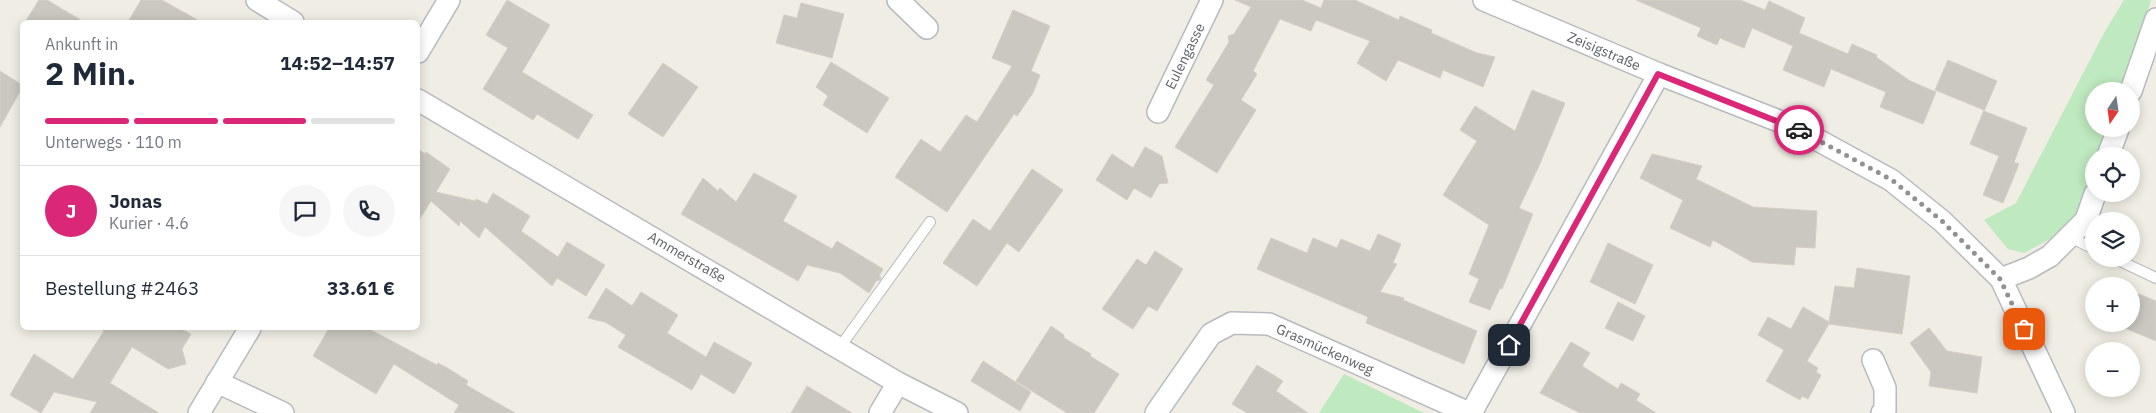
<!DOCTYPE html>
<html lang="de">
<meta charset="utf-8">
<style>
body{margin:0;font-family:"IBM Plex Sans",sans-serif;background:#f6f6f7;color:#1f2937;height:100vh;display:flex;flex-direction:column;font-size:19px;white-space:nowrap}
*{box-sizing:border-box;margin:0}
p{font-size:16px;color:#747a83}
.icon{flex:none;width:28px;height:28px;fill:none;stroke:currentColor;stroke-width:2;stroke-linecap:round;stroke-linejoin:round}
.map{position:relative;flex:1;overflow:hidden}
.side{position:absolute;left:20px;top:20px;width:400px;height:310px;display:flex;flex-direction:column;background:#fff;border-radius:8px;box-shadow:0 2px 12px #0003}
.side>*{flex:none}
.needle{width:32px;rotate:193deg}
.buttons{position:absolute;left:2085px;top:82px;display:grid;gap:10px}
.buttons a{display:grid;place-items:center;width:55px;height:55px;border-radius:50%;background:#fff;box-shadow:0 2px 12px #0003;font-size:25px}
.pin{position:absolute;display:grid;place-items:center;width:42px;height:42px;color:#fff;margin:-21px;border-radius:10px;box-shadow:0 2px 8px #0006}
.courier{position:absolute;display:grid;place-items:center;width:50px;height:50px;margin:-25px;border:4px solid #db2777;border-radius:50%;background:#fff;color:#222;box-shadow:0 1px 6px #0007}
.headline em{font-style:normal;font-weight:700}
.headline div{display:flex;flex-direction:column-reverse}
.headline{display:flex;align-items:center;justify-content:space-between;height:85px;padding:0 25px}
h1{font-size:32px;font-weight:700;line-height:38px}
.bar{display:grid;grid-template-columns:repeat(4,1fr);gap:8px 5px;align-content:center;height:60px;padding:0 25px}
.bar i{height:6px;border-radius:4px;background:#e0e1e3}
.bar .selected{background:#db2777}
.bar p{grid-column:span 4}
.line{display:flex;align-items:center;gap:12px;padding:0 25px;border-top:1px solid #e0e1e3}
.line div{flex:1}
.round{display:grid;place-items:center;flex:none;width:52px;height:52px;border-radius:26px;background:#f6f6f7}
.map>svg:first-child{display:block}
.green{fill:#bfe9bf}
.building{fill:#cbc8c1;stroke:#d5cfc2}
.lines{fill:none;stroke-linecap:round;stroke-linejoin:round}
.service-casing{stroke:#b7babf;stroke-width:12}
.minor-casing{stroke:#b7babf;stroke-width:24}
.service{stroke:#fff;stroke-width:10}
.minor{stroke:#fff;stroke-width:21}
.done{stroke:#909292;stroke-width:5;stroke-dasharray:0 9}
.route{stroke:#db2777;stroke-width:6}
.labels{text-anchor:middle;stroke-width:4.5;stroke-linejoin:round;paint-order:stroke}
.street-label{font-size:14px;fill:#5c6166;stroke:#fff}
</style>
<div class="map">
<svg width="2156" height="413" viewBox="0 0 2156 413">
<rect width="100%" height="100%" fill="#f0ede4"/>
<!-- green -->
<g class="green">
<path d="M 2124,0 L 2151,0 L 2123,91 L 2094,91 L 2094,129 L 2110,129 L 2100,156 L 2094,156 L 2094,172 L 2076,215 L 2050,239 L 2024,253 L 2008,249 L 1984,220 L 2016,203 L 2104,33 Z"/>
<path d="M 1344,374 L 1424,413 L 1319,413 Z"/>
</g>
<!-- building -->
<g class="building">
<path d="M 39,0 L 47,0 L 84,22 L 25,22 Z"/>
<path d="M 141,0 L 162,0 L 201,22 L 128,22 Z"/>
<path d="M 507,0 L 550,25 L 522,72 L 593,115 L 578,139 L 537,114 L 533,120 L 483,89 L 508,48 L 486,35 Z"/>
<path d="M 1235,0 L 1302,0 L 1321,8 L 1324,0 L 1355,0 L 1399,20 L 1400,16 L 1432,30 L 1431,33 L 1477,53 L 1495,57 L 1483,87 L 1443,70 L 1440,78 L 1398,60 L 1386,81 L 1357,63 L 1370,41 L 1316,20 L 1311,31 L 1280,19 L 1253,71 L 1257,74 L 1241,100 L 1256,110 L 1217,173 L 1175,147 L 1214,85 L 1206,80 L 1229,42 L 1228,36 L 1234,34 L 1251,7 Z"/>
<path d="M 1636,0 L 1740,0 L 1765,10 L 1769,1 L 1805,18 L 1799,33 L 1848,54 L 1852,44 L 1877,55 L 1876,57 L 1910,81 L 1936,92 L 1923,124 L 1880,107 L 1886,92 L 1831,69 L 1824,87 L 1783,70 L 1793,46 L 1752,28 L 1744,48 L 1720,38 L 1717,45 L 1697,36 L 1701,28 Z"/>
<path d="M 801,3 L 844,14 L 832,58 L 776,43 L 784,15 L 797,18 Z"/>
<path d="M 1013,10 L 1050,26 L 1031,71 L 1040,75 L 1033,93 L 1017,116 L 1014,114 L 947,212 L 895,177 L 921,139 L 940,152 L 966,115 L 977,122 L 1012,66 L 992,58 Z"/>
<path d="M 1948,60 L 1997,81 L 1984,111 L 2027,128 L 2014,162 L 2019,164 L 2003,203 L 1983,195 L 1999,156 L 1970,144 L 1984,110 L 1935,90 Z"/>
<path d="M 831,62 L 889,98 L 867,133 L 823,105 L 828,96 L 816,87 Z"/>
<path d="M 663,63 L 698,87 L 663,137 L 628,114 Z"/>
<path d="M 0,71 L 22,85 L 22,88 L 0,127 Z"/>
<path d="M 1532,90 L 1565,103 L 1539,166 L 1519,208 L 1533,214 L 1502,289 L 1500,288 L 1490,310 L 1469,302 L 1479,279 L 1469,274 L 1489,225 L 1443,195 L 1477,141 L 1460,130 L 1475,106 L 1515,131 Z"/>
<path d="M 1145,147 L 1162,156 L 1168,183 L 1159,184 L 1151,198 L 1134,188 L 1127,200 L 1096,180 L 1112,154 L 1133,168 Z"/>
<path d="M 418,149 L 425,154 L 426,152 L 450,169 L 436,192 L 475,201 L 476,199 L 487,204 L 493,193 L 530,216 L 521,231 L 558,257 L 567,242 L 605,265 L 586,296 L 557,278 L 552,286 L 485,227 L 479,238 L 460,221 L 459,226 L 431,201 L 418,222 Z"/>
<path d="M 1652,154 L 1702,166 L 1696,179 L 1753,207 L 1817,211 L 1815,248 L 1796,247 L 1794,265 L 1752,262 L 1713,240 L 1710,247 L 1670,228 L 1683,200 L 1640,178 Z"/>
<path d="M 1032,169 L 1063,190 L 1019,252 L 1007,243 L 977,286 L 943,263 L 973,219 L 990,231 Z"/>
<path d="M 754,173 L 797,196 L 783,221 L 832,249 L 837,241 L 883,269 L 879,276 L 881,277 L 880,280 L 876,281 L 869,293 L 840,273 L 807,265 L 798,281 L 681,214 L 703,178 L 718,191 L 720,188 L 736,202 Z"/>
<path d="M 1378,234 L 1401,244 L 1393,263 L 1397,264 L 1380,292 L 1404,298 L 1403,300 L 1477,331 L 1464,364 L 1366,323 L 1368,317 L 1257,269 L 1271,238 L 1307,253 L 1313,238 L 1337,248 L 1341,239 L 1370,251 Z"/>
<path d="M 1608,243 L 1653,265 L 1635,304 L 1590,282 Z"/>
<path d="M 1155,251 L 1183,269 L 1157,311 L 1148,306 L 1133,329 L 1102,309 L 1137,259 L 1146,265 Z"/>
<path d="M 1857,268 L 1910,276 L 1902,334 L 1829,324 L 1807,361 L 1818,368 L 1816,372 L 1821,375 L 1808,399 L 1802,396 L 1800,400 L 1766,381 L 1784,350 L 1758,335 L 1768,317 L 1791,329 L 1803,307 L 1829,322 L 1835,286 L 1854,288 Z"/>
<path d="M 606,288 L 632,306 L 641,292 L 678,315 L 667,333 L 706,357 L 714,342 L 752,363 L 734,394 L 701,374 L 692,390 L 618,347 L 626,335 L 605,322 L 588,318 Z"/>
<path d="M 2134,292 L 2156,301 L 2156,341 L 2120,326 L 2121,324 L 2131,324 L 2131,299 Z"/>
<path d="M 1618,302 L 1645,316 L 1633,341 L 1605,328 Z"/>
<path d="M 1051,326 L 1064,335 L 1064,338 L 1091,354 L 1090,356 L 1119,374 L 1094,413 L 1067,413 L 1016,381 Z"/>
<path d="M 99,328 L 179,328 L 191,334 L 182,349 L 186,364 L 168,369 L 132,347 L 110,383 L 159,413 L 90,413 L 97,402 L 54,392 L 41,413 L 10,395 L 34,354 L 73,379 L 104,331 Z"/>
<path d="M 329,328 L 367,328 L 437,365 L 438,363 L 449,369 L 468,381 L 466,385 L 515,413 L 454,413 L 459,405 L 394,364 L 376,394 L 313,356 Z"/>
<path d="M 1929,328 L 1947,351 L 1982,357 L 1977,393 L 1929,386 L 1931,372 L 1910,343 Z"/>
<path d="M 1571,342 L 1590,353 L 1582,366 L 1618,389 L 1621,383 L 1640,394 L 1636,400 L 1656,413 L 1580,413 L 1540,393 Z"/>
<path d="M 983,361 L 1031,392 L 1020,411 L 971,381 Z"/>
<path d="M 1257,365 L 1283,381 L 1276,391 L 1308,413 L 1247,413 L 1232,404 Z"/>
<path d="M 807,386 L 852,413 L 791,413 Z"/>
</g>
<g class="lines">
<!-- service casing -->
<g class="service-casing">
<g id="service">
<path d="M 2070,237 L 2094,249"/>
<path d="M 2116,259 L 2156,278"/>
<path d="M 840,347 L 930,222"/>
</g>
</g>
<!-- minor casing -->
<g class="minor-casing">
<g id="minor">
<path d="M 257,0 L 293,22"/>
<path d="M 898,0 L 927,28"/>
<path d="M 1484,0 L 1659,74 L 1794,127 L 1891,180 L 1942,221 L 2001,279 L 2064,413"/>
<path d="M 418,52 L 449,0"/>
<path d="M 2131,91 L 2156,19"/>
<path d="M 418,100 L 898,383 L 957,413"/>
<path d="M 1158,112 L 1212,0"/>
<path d="M 2108,156 L 2118,129"/>
<path d="M 2001,279 L 2029,268 L 2050,256 L 2086,220 L 2095,194"/>
<path d="M 1873,360 L 1885,388 L 1885,410 L 1882,413"/>
<path d="M 217,382 L 283,413"/>
<path d="M 199,413 L 250,328"/>
<path d="M 880,413 L 898,383"/>
<path d="M 1156,413 L 1211,334 L 1232,323 L 1269,324 L 1469,413"/>
<path d="M 1471,413 L 1659,74"/>
</g>
</g>
<!-- service -->
<use href="#service" class="service"/>
<!-- minor -->
<use href="#minor" class="minor"/>
</g>
<g class="lines">
<!-- done -->
<path class="done" d="M 1799,130 L 1892,180 L 1942,221 L 2000,279 L 2024,329"/>
<!-- route -->
<path class="route" d="M 1509,345 L 1658,74 L 1799,130"/>
</g>
<g class="labels">
<!-- street labels -->
<g class="street-label">
<text transform="translate(1604 51) rotate(23)" y="5">Zeisigstraße</text>
<text transform="translate(1185 56) rotate(-64)" y="5">Eulengasse</text>
<text transform="translate(687 257) rotate(30)" y="5">Ammerstraße</text>
<text transform="translate(1325 349) rotate(24)" y="5">Grasmückenweg</text>
</g>
</g>
</svg>
<div class="buttons">
<a><svg class="needle" viewBox="-14 -14 28 28"><path d="M0-13l5 13h-10z" fill="#e53935"/><path d="M0 13l5-13h-10z" fill="#747a83"/></svg></a>
<a><svg class="icon" aria-label="locate" viewBox="0 0 24 24"><circle cx="12" cy="12" r="6"/><path d="M12 2v4M12 18v4M2 12h4M18 12h4"/></svg></a>
<a><svg class="icon" aria-label="layers" viewBox="0 0 24 24"><path d="M12 4l9 5-9 5-9-5zM3 14l9 5 9-5"/></svg></a>
<a>+</a>
<a>−</a>
</div>
<div class="pin" style="left:2024px;top:329px;background:#ea580c"><svg class="icon" aria-label="bag" viewBox="0 0 24 24"><path d="M5 8h14l-1 12H6zM9 8a3 3 0 0 1 6 0"/></svg></div>
<div class="pin" style="left:1509px;top:345px;background:#1f2937"><svg class="icon" aria-label="home" viewBox="0 0 24 24"><path d="M3 11l9-7 9 7M6 9v11h12V9"/></svg></div>
<div class="courier" style="left:1799px;top:130px"><svg class="icon" aria-label="car" viewBox="0 0 24 24"><path d="M5 17H2v-5l4-1 3-4h7l3 4 3 1v5h-3M9 17h6M6 11h13"/><circle cx="7" cy="17" r="2"/><circle cx="17" cy="17" r="2"/></svg></div>
<section class="side">
<div class="headline"><div><h1>2 Min.</h1><p>Ankunft in</p></div><em>14:52–14:57</em></div>
<div class="bar"><i class="selected"></i><i class="selected"></i><i class="selected"></i><i></i><p>Unterwegs · 110 m</p></div>
<div class="line" style="height:90px"><b class="round" style="background:#db2777;color:#fff">J</b><div><b>Jonas</b><p>Kurier · 4.6</p></div><a class="round"><svg class="icon" aria-label="chat" viewBox="0 0 24 24"><path d="M4 5h16v11H9l-5 4z"/></svg></a><a class="round"><svg class="icon" aria-label="phone" viewBox="0 0 24 24"><path d="M5 4h4l2 5-3 2q2 4 5 5l2-3 5 2v4C11 20 4 13 5 4z"/></svg></a></div>
<div class="line" style="height:65px"><div>Bestellung #2463</div><b>33.61 €</b></div>
</section>
</div>
